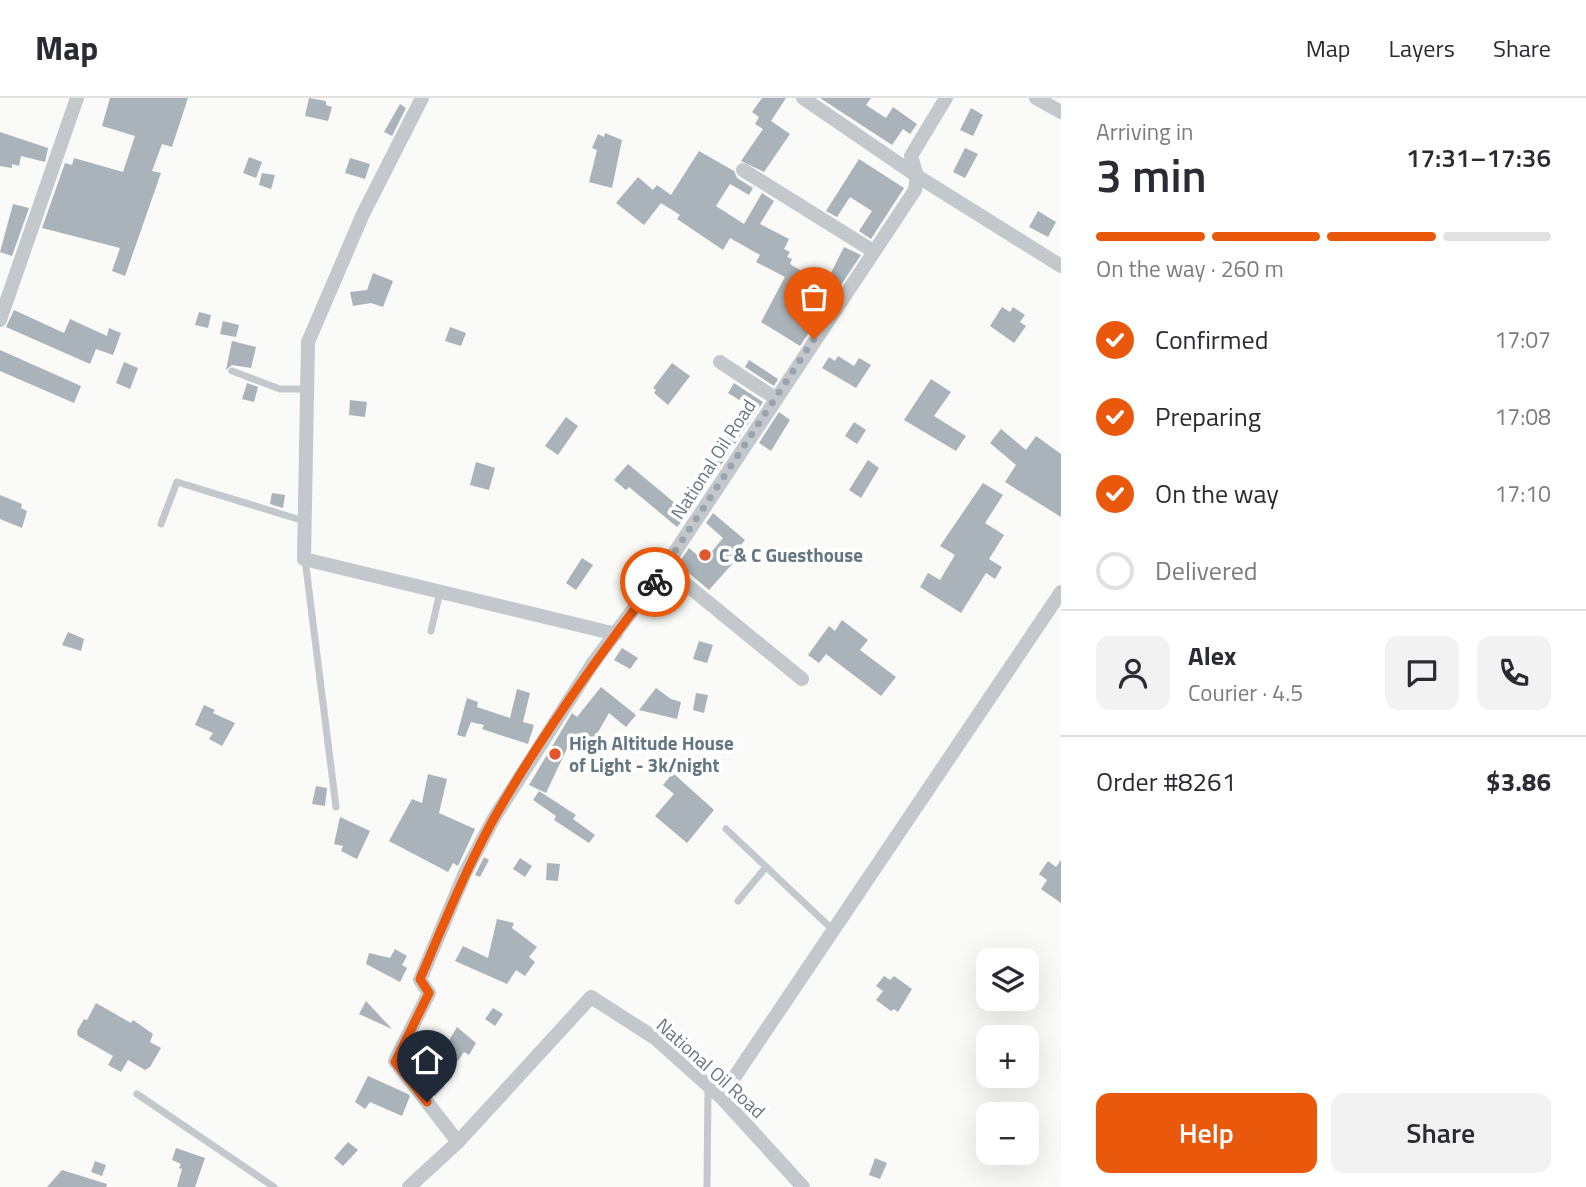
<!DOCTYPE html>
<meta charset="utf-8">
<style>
body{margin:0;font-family:"Titillium Web",sans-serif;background:#f2f2f3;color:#2b2b33;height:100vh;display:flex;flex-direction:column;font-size:26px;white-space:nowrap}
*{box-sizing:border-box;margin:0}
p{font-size:23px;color:#7c7c81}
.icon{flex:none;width:38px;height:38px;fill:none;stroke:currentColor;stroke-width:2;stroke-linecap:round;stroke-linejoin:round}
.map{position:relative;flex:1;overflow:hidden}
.drawer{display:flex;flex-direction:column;background:#fff;width:525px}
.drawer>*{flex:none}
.buttons{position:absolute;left:976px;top:850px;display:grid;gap:14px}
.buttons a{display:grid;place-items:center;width:63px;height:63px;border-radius:14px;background:#fff;box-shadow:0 7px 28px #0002;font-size:35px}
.pin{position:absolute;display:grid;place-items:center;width:60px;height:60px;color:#fff;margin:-72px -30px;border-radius:50% 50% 50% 0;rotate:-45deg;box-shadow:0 0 7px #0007}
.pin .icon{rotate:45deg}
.courier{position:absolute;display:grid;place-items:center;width:70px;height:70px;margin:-35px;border:5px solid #ea580c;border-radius:50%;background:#fff;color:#222;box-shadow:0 2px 9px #0007}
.summary em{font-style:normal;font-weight:600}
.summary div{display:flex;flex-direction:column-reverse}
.summary{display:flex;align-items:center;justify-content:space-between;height:119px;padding:0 35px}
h1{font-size:46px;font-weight:600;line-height:52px}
.bar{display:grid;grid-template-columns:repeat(4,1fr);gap:10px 7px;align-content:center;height:84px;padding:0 35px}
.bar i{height:9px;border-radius:5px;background:#e1e1e2}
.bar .active{background:#ea580c}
.bar p{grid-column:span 4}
.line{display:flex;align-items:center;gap:18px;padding:0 35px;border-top:2px solid #e1e1e2}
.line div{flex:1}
.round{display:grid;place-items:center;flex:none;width:74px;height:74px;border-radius:14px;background:#f2f2f3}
ol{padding:0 35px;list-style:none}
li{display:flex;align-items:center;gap:21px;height:77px}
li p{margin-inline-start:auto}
li .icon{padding:7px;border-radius:50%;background:#ea580c;color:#fff;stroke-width:4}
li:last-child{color:#7c7c81}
li i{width:38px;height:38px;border:4px solid #e1e1e2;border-radius:50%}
.cta{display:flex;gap:14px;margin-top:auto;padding:14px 35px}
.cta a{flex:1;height:80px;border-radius:14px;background:#ea580c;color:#fff;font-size:28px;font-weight:600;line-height:80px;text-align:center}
.cta a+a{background:#f2f2f3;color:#2b2b33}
header{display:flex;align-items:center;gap:42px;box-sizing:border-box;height:98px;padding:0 35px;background:#fff;border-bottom:2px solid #e1e1e2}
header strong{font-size:33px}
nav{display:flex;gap:38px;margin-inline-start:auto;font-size:24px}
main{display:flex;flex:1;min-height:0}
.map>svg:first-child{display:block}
.building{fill:#aab3b9}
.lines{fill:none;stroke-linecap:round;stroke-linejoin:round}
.service{stroke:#c3c8cc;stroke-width:7}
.minor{stroke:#c3c8cc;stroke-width:14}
.done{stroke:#99a4ac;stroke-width:7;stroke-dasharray:0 12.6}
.route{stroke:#ea580c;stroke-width:9}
.poi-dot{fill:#e4572e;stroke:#fff;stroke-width:2.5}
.labels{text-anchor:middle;stroke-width:7;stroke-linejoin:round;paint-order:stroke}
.street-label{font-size:19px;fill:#657683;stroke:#fff}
.poi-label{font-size:19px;font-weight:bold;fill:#657683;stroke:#fff;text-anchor:start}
</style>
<header>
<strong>Map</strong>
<nav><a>Map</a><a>Layers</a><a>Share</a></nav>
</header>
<main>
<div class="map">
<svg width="1061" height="1089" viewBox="0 0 1061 1089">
<rect width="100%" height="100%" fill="#fafaf8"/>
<!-- building -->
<g class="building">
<path d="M 110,0 L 188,0 L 172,49 L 162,46 L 152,73 L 161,75 L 125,178 L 112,173 L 120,150 L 42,130 L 65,65 L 72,67 L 74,60 L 123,74 L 135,38 L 102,28 Z"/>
<path d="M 309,0 L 326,3 L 326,7 L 332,9 L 328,23 L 305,18 Z"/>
<path d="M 762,0 L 786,0 L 771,23 L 790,36 L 764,74 L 741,63 L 763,31 L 755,26 L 759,19 L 752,14 Z"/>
<path d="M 820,0 L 871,0 L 866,7 L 886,20 L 893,9 L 917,26 L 910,36 L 903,31 L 892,47 Z"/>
<path d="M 400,6 L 406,10 L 392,38 L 384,34 Z"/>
<path d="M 971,10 L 983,17 L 973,38 L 960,32 Z"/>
<path d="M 0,34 L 48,50 L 45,64 L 21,58 L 19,68 L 12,66 L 12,70 L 0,68 Z"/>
<path d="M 605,35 L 622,42 L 612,90 L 589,84 L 597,52 L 592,50 L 598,36 L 604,39 Z"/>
<path d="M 965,50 L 978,56 L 965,80 L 953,74 Z"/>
<path d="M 699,53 L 734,73 L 737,80 L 753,90 L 749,97 L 730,86 L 716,108 L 744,126 L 762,95 L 774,103 L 760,126 L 789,141 L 784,151 L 790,154 L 787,159 L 792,161 L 790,166 L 825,187 L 844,149 L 861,157 L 800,248 L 761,224 L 785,179 L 756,164 L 760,157 L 730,140 L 723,152 L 677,121 L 680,117 L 661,105 L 644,127 L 616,105 L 638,79 L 653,92 L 657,87 L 671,97 Z"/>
<path d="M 249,59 L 262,64 L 256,80 L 243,75 Z"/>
<path d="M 350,60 L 370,66 L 365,81 L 345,75 Z"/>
<path d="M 859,61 L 904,90 L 871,141 L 859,133 L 872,113 L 850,99 L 837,119 L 826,113 Z"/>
<path d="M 262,75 L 275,77 L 271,91 L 259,87 Z"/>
<path d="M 13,106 L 29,110 L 12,158 L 0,154 Z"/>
<path d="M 1038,113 L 1056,124 L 1048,139 L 1029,129 Z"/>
<path d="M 373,175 L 393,183 L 383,209 L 371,205 L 353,208 L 350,194 L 367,192 Z"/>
<path d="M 1002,209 L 1010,214 L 1013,209 L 1025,217 L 1020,224 L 1026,228 L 1014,245 L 990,228 Z"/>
<path d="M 14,212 L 64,235 L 70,221 L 107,238 L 109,230 L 121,235 L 113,257 L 96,251 L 90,266 L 6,229 Z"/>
<path d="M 199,214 L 211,217 L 208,230 L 195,227 Z"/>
<path d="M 223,223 L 239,227 L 236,239 L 220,236 Z"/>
<path d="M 450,229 L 466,235 L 461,248 L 445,243 Z"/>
<path d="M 232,243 L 256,249 L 251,270 L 232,267 L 226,272 Z"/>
<path d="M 0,252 L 81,288 L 74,305 L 0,273 Z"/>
<path d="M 838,258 L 854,268 L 859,260 L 871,267 L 856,290 L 822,270 L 829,259 L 835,263 Z"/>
<path d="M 749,262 L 778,281 L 774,288 L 745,269 Z"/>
<path d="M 124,264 L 138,270 L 130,291 L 116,285 Z"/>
<path d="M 672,265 L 690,278 L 668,307 L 654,295 L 656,292 L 653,290 Z"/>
<path d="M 931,281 L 951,294 L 934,318 L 966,338 L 956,353 L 904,322 Z"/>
<path d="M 247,285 L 258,289 L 254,304 L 242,301 Z"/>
<path d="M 734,285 L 763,304 L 719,370 L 710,364 L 746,306 L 728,295 Z"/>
<path d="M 350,302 L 367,304 L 365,319 L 349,317 Z"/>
<path d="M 779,314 L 790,322 L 771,353 L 759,345 Z"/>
<path d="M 566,319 L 578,328 L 558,357 L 545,348 Z"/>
<path d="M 854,324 L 866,332 L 857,346 L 845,338 Z"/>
<path d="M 1001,331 L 1026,352 L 1036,338 L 1061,356 L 1061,419 L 1005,384 L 1016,367 L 990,345 Z"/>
<path d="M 868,362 L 879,370 L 861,400 L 849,392 Z"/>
<path d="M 476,364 L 495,370 L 489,392 L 470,387 Z"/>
<path d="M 628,366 L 688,416 L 677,429 L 629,389 L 626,392 L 614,382 Z"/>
<path d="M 983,385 L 1003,397 L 985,425 L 1004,437 L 989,461 L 1002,469 L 995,481 L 986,475 L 961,515 L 920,489 L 928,475 L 940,482 L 955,457 L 940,448 Z"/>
<path d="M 272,395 L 285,397 L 283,410 L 270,406 Z"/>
<path d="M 0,397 L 22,406 L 21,410 L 27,413 L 22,430 L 0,421 Z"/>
<path d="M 713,415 L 745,442 L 730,460 L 734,464 L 709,492 L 678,466 L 689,450 L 704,463 L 723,440 L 706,425 Z"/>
<path d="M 582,460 L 593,467 L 576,492 L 566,485 Z"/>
<path d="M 842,522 L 868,542 L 860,552 L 896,579 L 881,598 L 826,556 L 819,565 L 808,557 L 829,528 L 835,533 Z"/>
<path d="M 68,534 L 84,541 L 81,553 L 62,547 Z"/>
<path d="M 699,543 L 713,547 L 707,565 L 693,561 Z"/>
<path d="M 622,550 L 638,560 L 630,571 L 614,562 Z"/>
<path d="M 601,589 L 636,617 L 626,629 L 609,615 L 594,641 L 584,635 L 577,642 L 573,638 L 546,695 L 529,687 L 572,615 L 577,619 Z"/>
<path d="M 656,590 L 671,601 L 681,604 L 677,621 L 639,612 Z"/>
<path d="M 517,591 L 530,595 L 523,624 L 534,627 L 528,646 L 482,631 L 484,627 L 471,624 L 465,639 L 457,637 L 467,600 L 478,604 L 477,609 L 510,620 Z"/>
<path d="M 696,595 L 708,597 L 704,615 L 693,612 Z"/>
<path d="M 204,607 L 215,612 L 213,615 L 235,625 L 222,648 L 209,641 L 213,635 L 195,627 Z"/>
<path d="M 673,675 L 714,712 L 687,745 L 655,718 L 674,696 L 663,687 Z"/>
<path d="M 428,676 L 447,681 L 439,715 L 475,731 L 458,768 L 453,765 L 448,774 L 389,743 L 412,701 L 422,705 Z"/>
<path d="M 316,688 L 327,690 L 325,708 L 312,706 Z"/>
<path d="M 539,693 L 576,717 L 573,721 L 595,737 L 589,745 L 554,722 L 556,718 L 533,702 Z"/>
<path d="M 340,719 L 370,733 L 357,761 L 341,753 L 343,748 L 334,746 Z"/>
<path d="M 484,759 L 489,762 L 480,779 L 475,777 Z"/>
<path d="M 520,760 L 532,768 L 525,779 L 513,771 Z"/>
<path d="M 1061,762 L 1061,805 L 1041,791 L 1047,782 L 1039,776 L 1048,763 L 1056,769 Z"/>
<path d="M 547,765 L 560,766 L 558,783 L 546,782 Z"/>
<path d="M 497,821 L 514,825 L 512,830 L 537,849 L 529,859 L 535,864 L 525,878 L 516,872 L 507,886 L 455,863 L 463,848 L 488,860 Z"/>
<path d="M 395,851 L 407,858 L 402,867 L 407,870 L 400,884 L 366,866 L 369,855 L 390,860 Z"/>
<path d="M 884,878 L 890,882 L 894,878 L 912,891 L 898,914 L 894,911 L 891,913 L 876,902 L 883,893 L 876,888 Z"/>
<path d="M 366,903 L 392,931 L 359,916 Z"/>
<path d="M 96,905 L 131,925 L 133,922 L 153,936 L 150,944 L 161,950 L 150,969 L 145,972 L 128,962 L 121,974 L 108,967 L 113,958 L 78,938 L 77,933 L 84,921 L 87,922 Z"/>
<path d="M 493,910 L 503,916 L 495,928 L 485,921 Z"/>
<path d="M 457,929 L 476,945 L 469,957 L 464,954 L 458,963 L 448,956 L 452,949 L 447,946 Z"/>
<path d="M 433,975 L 445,988 L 435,998 L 423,983 Z"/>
<path d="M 368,978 L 408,996 L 410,998 L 402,1018 L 370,1004 L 365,1011 L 355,1004 Z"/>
<path d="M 348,1044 L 358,1052 L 343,1068 L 334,1060 Z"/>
<path d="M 176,1050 L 205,1060 L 195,1089 L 177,1089 L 182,1071 L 179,1070 L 181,1066 L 172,1062 Z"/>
<path d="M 875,1060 L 887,1065 L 880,1081 L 869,1077 Z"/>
<path d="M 95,1063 L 106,1067 L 102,1078 L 91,1074 Z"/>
<path d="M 62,1072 L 107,1086 L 106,1089 L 47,1089 Z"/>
</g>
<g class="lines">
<!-- service -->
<g class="service">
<path d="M 232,273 L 280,291 L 307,291"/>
<path d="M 161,426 L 177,384 L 304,423"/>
<path d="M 305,461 L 336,709"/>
<path d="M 431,533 L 440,494"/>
<path d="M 726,731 L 833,832"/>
<path d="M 738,803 L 766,769"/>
<path d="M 137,996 L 274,1089"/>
<path d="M 707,1089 L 708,989"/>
</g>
<!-- minor -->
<g class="minor">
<path d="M 422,0 L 363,116 L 308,244 L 304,461 L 616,536"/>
<path d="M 803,0 L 917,78 L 1061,168"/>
<path d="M 1036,0 L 1061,14"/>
<path d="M 743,72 L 873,153"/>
<path d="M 0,222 L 77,0"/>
<path d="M 720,264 L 775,300"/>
<path d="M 665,469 L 802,581"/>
<path d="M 721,999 L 1061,494"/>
<path d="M 458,1044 L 395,963 L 429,895 L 420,882 L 465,775 L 494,720 L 593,565 L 665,469 L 915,92 L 917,78 L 911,58 L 946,0"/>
<path d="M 409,1089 L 458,1044 L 591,899 L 655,940 L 721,999 L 803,1089"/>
</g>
</g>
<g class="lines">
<!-- done -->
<path class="done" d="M 655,484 L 814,241"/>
<!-- route -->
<path class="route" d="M 427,1004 L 395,964 L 429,895 L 420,881 C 443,828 465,773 493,722 C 540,639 597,560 655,484"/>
</g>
<!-- markers -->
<g class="poi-dot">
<circle cx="705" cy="457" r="7"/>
<circle cx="555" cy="656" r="7"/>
</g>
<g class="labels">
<!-- street labels -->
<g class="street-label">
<text transform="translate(713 361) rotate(-57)" y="7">National Oil Road</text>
<text transform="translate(711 970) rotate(42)" y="7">National Oil Road</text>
</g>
<!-- poi labels -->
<g class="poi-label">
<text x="719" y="464">C &amp; C Guesthouse</text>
<text x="569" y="652">High Altitude House<tspan x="569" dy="22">of Light - 3k/night</tspan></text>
</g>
</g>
</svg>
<div class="buttons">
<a><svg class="icon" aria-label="layers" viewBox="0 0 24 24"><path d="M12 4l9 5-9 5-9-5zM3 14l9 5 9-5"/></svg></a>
<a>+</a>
<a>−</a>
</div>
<div class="pin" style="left:814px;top:241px;background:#ea580c"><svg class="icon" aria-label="bag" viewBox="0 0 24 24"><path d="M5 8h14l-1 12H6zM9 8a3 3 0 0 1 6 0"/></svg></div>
<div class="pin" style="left:427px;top:1004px;background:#1f2937"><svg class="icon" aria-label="home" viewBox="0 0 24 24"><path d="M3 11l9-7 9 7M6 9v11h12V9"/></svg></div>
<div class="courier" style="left:655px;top:484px"><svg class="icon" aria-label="bike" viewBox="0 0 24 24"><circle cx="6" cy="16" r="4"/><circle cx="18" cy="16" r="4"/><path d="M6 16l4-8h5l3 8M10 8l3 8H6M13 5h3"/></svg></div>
</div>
<section class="drawer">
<div class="summary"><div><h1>3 min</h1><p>Arriving in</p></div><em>17:31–17:36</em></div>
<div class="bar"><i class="active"></i><i class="active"></i><i class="active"></i><i></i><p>On the way · 260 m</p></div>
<ol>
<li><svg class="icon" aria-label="check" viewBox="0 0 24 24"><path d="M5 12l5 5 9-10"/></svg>Confirmed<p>17:07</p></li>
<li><svg class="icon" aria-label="check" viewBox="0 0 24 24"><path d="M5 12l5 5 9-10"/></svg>Preparing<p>17:08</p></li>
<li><svg class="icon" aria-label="check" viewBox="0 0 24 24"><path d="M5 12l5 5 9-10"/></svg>On the way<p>17:10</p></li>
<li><i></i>Delivered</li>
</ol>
<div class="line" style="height:126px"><a class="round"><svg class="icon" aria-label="person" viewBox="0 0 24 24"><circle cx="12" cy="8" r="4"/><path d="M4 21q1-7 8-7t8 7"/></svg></a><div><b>Alex</b><p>Courier · 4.5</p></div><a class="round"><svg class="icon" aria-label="chat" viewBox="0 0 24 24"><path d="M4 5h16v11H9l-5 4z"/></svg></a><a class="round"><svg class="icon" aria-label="phone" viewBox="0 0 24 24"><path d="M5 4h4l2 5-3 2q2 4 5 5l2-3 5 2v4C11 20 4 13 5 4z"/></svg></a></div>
<div class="line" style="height:91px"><div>Order #8261</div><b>$3.86</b></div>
<div class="cta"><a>Help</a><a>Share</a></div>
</section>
</main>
